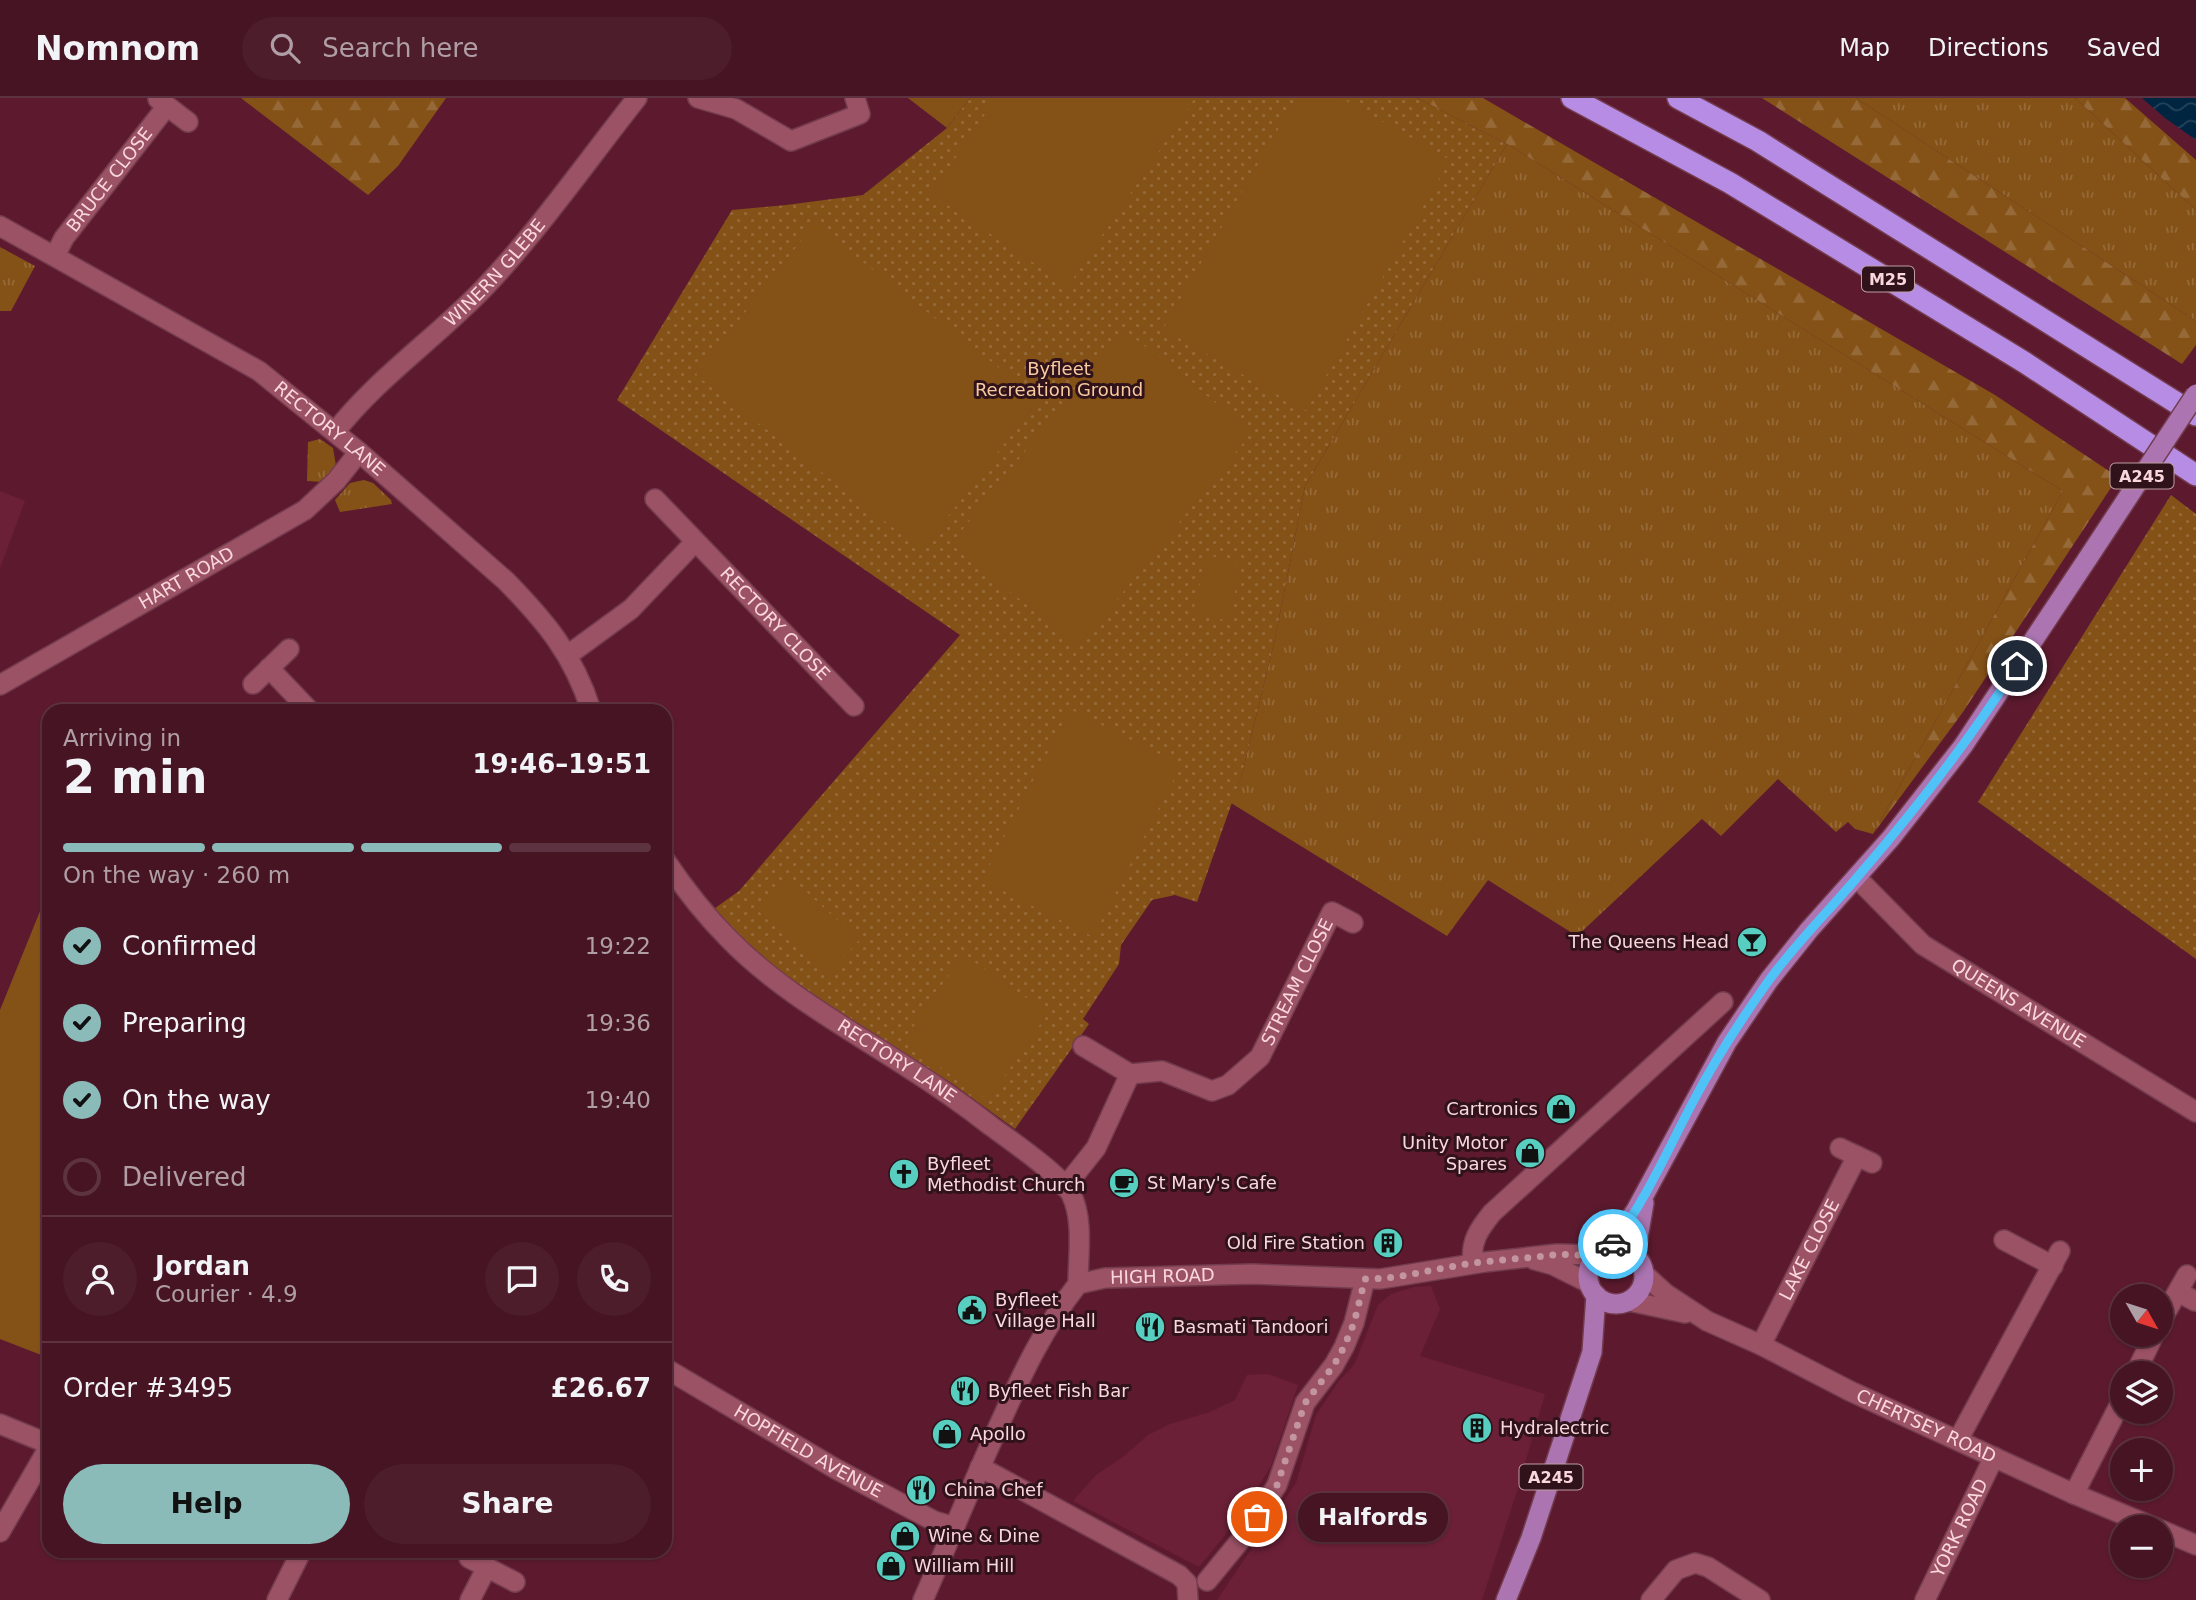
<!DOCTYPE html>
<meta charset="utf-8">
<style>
body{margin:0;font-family:"DejaVu Sans",sans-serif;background:#4d1d2b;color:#f1f3f6;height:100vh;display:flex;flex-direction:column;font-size:26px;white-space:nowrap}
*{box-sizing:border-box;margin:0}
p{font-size:23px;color:#b09ea6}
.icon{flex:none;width:38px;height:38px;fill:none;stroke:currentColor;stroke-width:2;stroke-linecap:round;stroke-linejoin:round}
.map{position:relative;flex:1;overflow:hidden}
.drawer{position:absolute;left:42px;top:606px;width:630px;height:854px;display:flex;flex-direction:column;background:#461423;border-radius:21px;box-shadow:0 2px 5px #0004,0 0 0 2px #5e3341}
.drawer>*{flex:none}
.needle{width:46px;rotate:129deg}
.buttons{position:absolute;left:2110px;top:1186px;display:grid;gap:14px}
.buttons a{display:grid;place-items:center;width:63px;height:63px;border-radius:50%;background:#461423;box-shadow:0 2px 5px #0004,0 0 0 2px #5e3341;font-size:35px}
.pin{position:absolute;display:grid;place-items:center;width:60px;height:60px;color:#fff;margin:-30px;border:4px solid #fff;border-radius:50%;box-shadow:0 2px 7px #0007}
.courier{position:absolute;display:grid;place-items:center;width:70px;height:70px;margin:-35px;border:5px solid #4fc3f7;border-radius:50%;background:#fff;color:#222;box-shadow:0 2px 9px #0007}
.bubble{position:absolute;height:49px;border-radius:24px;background:#461423;box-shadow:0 2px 5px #0004,0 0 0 2px #5e3341;font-size:23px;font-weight:700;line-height:49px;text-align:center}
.headline em{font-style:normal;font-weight:700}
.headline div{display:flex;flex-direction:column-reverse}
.headline{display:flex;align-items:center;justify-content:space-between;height:119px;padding:0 21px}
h1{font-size:46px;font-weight:700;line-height:52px}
.bar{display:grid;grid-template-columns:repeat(4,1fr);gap:10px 7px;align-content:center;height:84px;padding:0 21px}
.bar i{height:9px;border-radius:5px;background:#5e3341}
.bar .active{background:#8bbbb9}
.bar p{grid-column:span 4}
.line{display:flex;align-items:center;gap:18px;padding:0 21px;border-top:2px solid #5e3341}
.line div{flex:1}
.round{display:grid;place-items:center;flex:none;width:74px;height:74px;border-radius:37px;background:#4d1d2b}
ol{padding:0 21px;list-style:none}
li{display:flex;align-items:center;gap:21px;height:77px}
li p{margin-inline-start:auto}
li .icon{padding:7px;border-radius:50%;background:#8bbbb9;color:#111;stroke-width:4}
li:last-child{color:#b09ea6}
li i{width:38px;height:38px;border:4px solid #5e3341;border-radius:50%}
.action{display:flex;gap:14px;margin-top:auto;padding:14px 21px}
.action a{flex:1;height:80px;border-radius:42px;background:#8bbbb9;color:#111;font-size:28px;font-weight:700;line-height:80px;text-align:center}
.action a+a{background:#4d1d2b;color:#f1f3f6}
header{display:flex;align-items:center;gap:42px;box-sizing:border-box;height:98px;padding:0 35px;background:#461423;border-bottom:2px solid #5e3341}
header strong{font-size:33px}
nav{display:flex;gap:38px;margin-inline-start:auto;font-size:24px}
.search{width:490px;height:63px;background:#4d1d2b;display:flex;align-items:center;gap:18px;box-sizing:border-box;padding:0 24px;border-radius:38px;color:#b09ea6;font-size:26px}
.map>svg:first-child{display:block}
.built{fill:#6b2038}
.grass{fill:url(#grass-tufts)}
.forest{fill:url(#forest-firs)}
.park{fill:url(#park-dots)}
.garden{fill:#845217}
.water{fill:url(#water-waves)}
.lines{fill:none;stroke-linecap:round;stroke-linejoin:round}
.minor-casing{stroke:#733c4e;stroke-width:22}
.tertiary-casing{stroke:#733c4e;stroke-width:22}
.primary-casing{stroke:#733c4e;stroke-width:22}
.motorway-casing{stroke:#733c4e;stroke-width:24}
.minor{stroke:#9c5265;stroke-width:19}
.tertiary{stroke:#9c5265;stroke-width:19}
.primary{stroke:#ac75b2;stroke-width:19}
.motorway{stroke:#b68ce5;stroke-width:21}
.primary-bridge-casing{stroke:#733c4e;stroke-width:22;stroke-linecap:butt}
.primary-bridge{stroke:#ac75b2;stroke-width:19}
.done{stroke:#c395a0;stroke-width:7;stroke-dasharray:0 12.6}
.route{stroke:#4fc3f7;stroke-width:9}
.labels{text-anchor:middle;stroke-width:6;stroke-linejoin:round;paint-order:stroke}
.shield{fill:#30121a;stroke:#bd9ca2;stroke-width:2}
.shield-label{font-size:16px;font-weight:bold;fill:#fad7dd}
.street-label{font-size:18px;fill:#fad7dd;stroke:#30121a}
.park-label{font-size:18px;fill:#f8cba0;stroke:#30121a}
.poi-label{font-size:18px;fill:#fad7dd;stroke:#30121a;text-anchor:start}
</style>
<header>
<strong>Nomnom</strong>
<div class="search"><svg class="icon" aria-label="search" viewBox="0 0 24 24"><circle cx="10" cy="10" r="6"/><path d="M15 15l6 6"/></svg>Search here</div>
<nav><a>Map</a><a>Directions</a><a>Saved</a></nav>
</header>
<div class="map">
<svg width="2196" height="1502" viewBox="0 0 2196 1502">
<defs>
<pattern id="grass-tufts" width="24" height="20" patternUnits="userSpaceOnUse" patternTransform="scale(1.75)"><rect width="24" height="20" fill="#845217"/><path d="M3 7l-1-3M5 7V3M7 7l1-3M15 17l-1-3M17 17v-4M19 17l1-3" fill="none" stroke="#966a38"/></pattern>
<pattern id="forest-firs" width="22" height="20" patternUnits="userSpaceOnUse" patternTransform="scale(1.75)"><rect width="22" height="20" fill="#845217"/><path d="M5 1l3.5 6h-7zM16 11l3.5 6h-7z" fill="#966a38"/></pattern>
<pattern id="park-dots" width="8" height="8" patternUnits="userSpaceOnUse" patternTransform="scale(1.75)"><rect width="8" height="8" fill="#845217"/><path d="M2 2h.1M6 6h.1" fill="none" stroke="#966a38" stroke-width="1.8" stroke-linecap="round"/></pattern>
<pattern id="water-waves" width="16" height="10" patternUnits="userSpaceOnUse" patternTransform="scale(1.75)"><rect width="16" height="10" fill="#002540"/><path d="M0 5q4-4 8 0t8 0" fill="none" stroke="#26445b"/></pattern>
</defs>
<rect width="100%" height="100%" fill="#5d1a2f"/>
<!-- built -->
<g class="built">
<path d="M 0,393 L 25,403 L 0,470 Z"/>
<path d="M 1431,1188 L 1440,1211 L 1420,1258 L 1545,1296 L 1517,1393 L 1482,1502 L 1217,1502 L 1296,1385 L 1316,1317 L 1339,1283 L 1354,1267 L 1378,1207 L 1391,1196 L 1414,1189 Z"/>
<path d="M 1268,1276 L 1298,1287 L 1271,1368 L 1238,1421 L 1199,1469 L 1073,1403 L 1096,1377 L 1123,1359 L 1148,1337 L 1170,1326 L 1210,1314 L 1235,1302 L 1247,1277 Z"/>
</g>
<!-- grass -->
<g class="grass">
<path d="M 1856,0 L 2075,0 L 2196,112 L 2196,223 Z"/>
<path d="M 1507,46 L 2063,393 L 1873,736 L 1855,731 L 1848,724 L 1836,734 L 1778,681 L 1721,738 L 1702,721 L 1577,838 L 1488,782 L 1447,838 L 1231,705 L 1242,676 L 1275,541 L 1305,388 Z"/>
<path d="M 0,149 L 35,168 L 11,213 L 0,213 Z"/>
<path d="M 320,341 L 333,350 L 336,368 L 322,384 L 307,383 L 308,344 Z"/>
<path d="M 364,382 L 373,385 L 391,402 L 392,406 L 340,414 L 335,402 L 350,385 Z"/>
</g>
<!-- forest -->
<g class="forest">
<path d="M 241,0 L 446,0 L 398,68 L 368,97 Z"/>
<path d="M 1417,0 L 1483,0 L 1995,297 L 2118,379 L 1963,614 L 1873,736 L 2063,393 L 1507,46 Z"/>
<path d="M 1762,0 L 1856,0 L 2196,223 L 2196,247 L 2182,266 Z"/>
<path d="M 2075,0 L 2125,0 L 2196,62 L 2196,112 Z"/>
</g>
<!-- park -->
<g class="park">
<path d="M 970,0 L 1417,0 L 1507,46 L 1305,388 L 1275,541 L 1242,676 L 1197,804 L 1175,797 L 1152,802 L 1121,847 L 1119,866 L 1083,921 L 1089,926 L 1015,1031 L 953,986 L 817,902 L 778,873 L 711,813 L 739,793 L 960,537 L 617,302 L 732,112 L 786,107 L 863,97 L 947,30 Z"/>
<path d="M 2171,397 L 2196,416 L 2196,861 L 1978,704 Z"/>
</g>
<!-- garden -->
<g class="garden">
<path d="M 908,0 L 970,0 L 947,30 Z"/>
<path d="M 996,0 L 1195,0 L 1068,188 L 931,96 Z"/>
<path d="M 1296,0 L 1341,0 L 1450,62 L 1306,313 L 1163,231 Z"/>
<path d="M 814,126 L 1039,301 L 922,452 L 696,277 Z"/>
<path d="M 1123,231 L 1252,334 L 1079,549 L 951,446 Z"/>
<path d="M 1207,457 L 1242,466 L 1228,523 L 1193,514 Z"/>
<path d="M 1070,611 L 1181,667 L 1093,839 L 982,782 Z"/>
<path d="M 788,777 L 859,842 L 828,877 L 756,811 Z"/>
<path d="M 49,791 L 49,1260 L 0,1241 L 0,912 Z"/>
<path d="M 963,856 L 1048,915 L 988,1002 L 903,944 Z"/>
</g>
<!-- water -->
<path class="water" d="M 2142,0 L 2196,0 L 2196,42 L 2165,20 Z"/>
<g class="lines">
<!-- minor casing -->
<g class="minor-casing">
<g id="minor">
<path d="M 698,0 L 736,11 L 791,43 L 860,16 L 855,0"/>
<path d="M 158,1 L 188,24"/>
<path id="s1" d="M 0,128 L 259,273 L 359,354 L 506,483 C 546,524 573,556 591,612"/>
<path id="s2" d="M 55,158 L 64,140 L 167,8"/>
<path id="s3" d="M 335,334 C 377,280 436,240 484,190 C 540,131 587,63 637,0"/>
<path id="s4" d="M 655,401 L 854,608"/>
<path d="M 568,557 L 631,511 L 695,444"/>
<path d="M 269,570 L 309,612"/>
<path d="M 253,586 L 289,551"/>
<path id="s5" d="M 0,587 L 305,412 L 336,383 L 359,354"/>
<path id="s6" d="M 665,762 C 684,790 704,816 728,840 C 778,892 844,928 904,967 C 934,986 963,1006 991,1028 C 1011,1043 1060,1076 1071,1096 C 1084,1121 1078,1159 1078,1186"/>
<path id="s7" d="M 1857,780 L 1923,847 L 2196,1014"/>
<path id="s8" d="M 1083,948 L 1130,976 L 1162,973 L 1212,993 L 1228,987 L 1260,959 L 1332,814 L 1353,825"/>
<path d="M 1840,1050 L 1872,1065"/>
<path d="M 1065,1089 L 1096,1050 L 1130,976"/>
<path d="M 2004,1142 L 2053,1168"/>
<path d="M 1473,1165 C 1470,1144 1479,1131 1492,1115 L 1723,904"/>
<path d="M 2178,1194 L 2195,1203"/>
<path d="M 2161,1223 L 2187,1177"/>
<path id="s9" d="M 1761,1247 L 1857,1058"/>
<path id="s10" d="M 665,1270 L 836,1371 L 934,1423 L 955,1429"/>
<path d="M 2135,1276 L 2154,1237"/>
<path d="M 0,1326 L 49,1346"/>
<path d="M 1958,1342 L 2060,1153"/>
<path d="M 980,1369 L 1179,1477 L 1187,1485 L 1188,1502"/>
<path d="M 2074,1396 L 2123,1300"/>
<path d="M 0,1434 L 49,1349"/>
<path d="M 469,1460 L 515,1484"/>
<path d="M 1207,1483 L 1248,1433 L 1277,1387 L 1305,1305 L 1334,1267 L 1344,1249 L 1354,1225 L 1365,1181"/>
<path d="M 277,1502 L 302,1452"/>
<path d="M 470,1502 L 487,1469"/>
<path d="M 1651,1502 L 1676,1472 L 1695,1465 L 1708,1469 L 1760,1502"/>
<path id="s11" d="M 1925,1502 L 1994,1359"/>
</g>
</g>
<!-- tertiary casing -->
<g class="tertiary-casing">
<g id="tertiary">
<path d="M 1535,1162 L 1553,1167 L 1589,1185"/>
<path id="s12" d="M 1644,1176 L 1666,1196 L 1707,1223 L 1761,1247 L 1850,1293 L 2074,1396 L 2156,1430"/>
<path d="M 1629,1203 L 1685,1215"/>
<path d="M 2161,1432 L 2196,1447"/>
<path id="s13" d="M 923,1502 C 949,1443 973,1384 1000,1325 C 1022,1276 1044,1229 1078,1186 L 1105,1180 L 1252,1176 L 1380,1181 L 1485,1164 L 1557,1156 L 1597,1157"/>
</g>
</g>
<!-- primary casing -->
<g class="primary-casing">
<g id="primary">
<path d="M 1610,1150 L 1636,1112 L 1727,944 L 1769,882 L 1809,832 L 1891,740 L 1963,648 L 2088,460"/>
<circle cx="1616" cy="1178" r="28"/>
<path d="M 1635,1157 L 1644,1105"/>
<path d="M 1506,1502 L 1531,1440 L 1592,1254 L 1596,1197"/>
</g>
</g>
<!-- motorway casing -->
<g class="motorway-casing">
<g id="motorway">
<path d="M 1572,0 L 1730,85 L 2024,264 L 2196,377"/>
<path d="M 1678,0 L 1758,43 L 2196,317"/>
</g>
</g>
<!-- minor -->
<use href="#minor" class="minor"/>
<!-- tertiary -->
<use href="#tertiary" class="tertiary"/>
<!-- primary -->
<use href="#primary" class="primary"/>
<!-- motorway -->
<use href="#motorway" class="motorway"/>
<!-- primary-bridge casing -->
<g class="primary-bridge-casing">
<path id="primary-bridge" d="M 2088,460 L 2196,296"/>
</g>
<!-- primary-bridge -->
<use href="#primary-bridge" class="primary-bridge"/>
</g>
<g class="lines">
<!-- done -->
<path class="done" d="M 1257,1419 L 1277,1387 L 1305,1305 L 1334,1267 L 1344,1249 L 1354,1225 L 1365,1181 C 1398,1181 1429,1172 1461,1167 C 1491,1162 1522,1161 1552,1157 C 1572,1154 1598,1164 1613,1146"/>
<!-- route -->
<path class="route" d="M 1613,1146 C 1646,1102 1668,1051 1694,1002 C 1715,962 1740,923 1767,885 C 1795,846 1829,813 1860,776 C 1917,710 1970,641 2017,568"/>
</g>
<!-- icons -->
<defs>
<g id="bar-disc" transform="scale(1.575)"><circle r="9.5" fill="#58cec0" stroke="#30121a"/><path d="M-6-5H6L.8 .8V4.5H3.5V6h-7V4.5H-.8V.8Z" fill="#111"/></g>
<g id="shop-disc" transform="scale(1.575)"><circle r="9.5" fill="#58cec0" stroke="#30121a"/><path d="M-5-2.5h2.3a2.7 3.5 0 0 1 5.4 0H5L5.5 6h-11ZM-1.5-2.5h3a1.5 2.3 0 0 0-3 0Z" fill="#111"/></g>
<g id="church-disc" transform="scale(1.575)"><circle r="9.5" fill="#58cec0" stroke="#30121a"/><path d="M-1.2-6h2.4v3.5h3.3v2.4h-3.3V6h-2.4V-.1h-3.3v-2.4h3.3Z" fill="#111"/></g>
<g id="cafe-disc" transform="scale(1.575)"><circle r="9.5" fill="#58cec0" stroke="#30121a"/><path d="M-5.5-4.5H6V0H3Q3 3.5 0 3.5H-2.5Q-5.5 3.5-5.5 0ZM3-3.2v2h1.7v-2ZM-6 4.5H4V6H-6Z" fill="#111"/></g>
<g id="building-disc" transform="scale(1.575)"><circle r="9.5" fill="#58cec0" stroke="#30121a"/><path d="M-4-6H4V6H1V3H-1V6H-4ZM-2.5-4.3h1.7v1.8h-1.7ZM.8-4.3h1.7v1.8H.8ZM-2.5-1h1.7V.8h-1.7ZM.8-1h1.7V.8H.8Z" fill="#111"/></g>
<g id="civic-disc" transform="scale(1.575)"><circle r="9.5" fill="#58cec0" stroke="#30121a"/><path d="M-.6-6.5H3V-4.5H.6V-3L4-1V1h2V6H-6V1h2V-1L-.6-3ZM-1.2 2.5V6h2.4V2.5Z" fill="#111"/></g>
<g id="restaurant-disc" transform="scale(1.575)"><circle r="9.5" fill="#58cec0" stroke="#30121a"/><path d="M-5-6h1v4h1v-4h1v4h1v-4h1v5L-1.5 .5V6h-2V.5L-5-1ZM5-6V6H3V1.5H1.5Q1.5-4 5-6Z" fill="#111"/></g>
</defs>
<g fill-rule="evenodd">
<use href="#bar-disc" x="1752" y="844"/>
<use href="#shop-disc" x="1561" y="1011"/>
<use href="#shop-disc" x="1530" y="1055"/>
<use href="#church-disc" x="904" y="1076"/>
<use href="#cafe-disc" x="1124" y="1085"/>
<use href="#building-disc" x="1388" y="1145"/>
<use href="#civic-disc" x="972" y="1212"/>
<use href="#restaurant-disc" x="1150" y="1229"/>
<use href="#restaurant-disc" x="965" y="1293"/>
<use href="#building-disc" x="1477" y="1330"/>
<use href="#shop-disc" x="947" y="1336"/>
<use href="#restaurant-disc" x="921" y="1392"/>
<use href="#shop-disc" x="905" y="1438"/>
<use href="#shop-disc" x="891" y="1468"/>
</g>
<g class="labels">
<!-- shield labels -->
<g class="shield">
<rect x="1862" y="168.5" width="52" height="25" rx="5"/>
<rect x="2110.5" y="365.5" width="63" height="25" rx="5"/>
<rect x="1519.5" y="1366.5" width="63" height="25" rx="5"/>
</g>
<g class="shield-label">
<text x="1888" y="187">M25</text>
<text x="2142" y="384">A245</text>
<text x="1551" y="1385">A245</text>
</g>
<!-- street labels -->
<g class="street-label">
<text dy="6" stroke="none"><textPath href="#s2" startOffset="94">BRUCE CLOSE</textPath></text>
<text dy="6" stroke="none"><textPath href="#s3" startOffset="226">WINERN GLEBE</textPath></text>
<text dy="6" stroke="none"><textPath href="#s1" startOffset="388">RECTORY LANE</textPath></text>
<text dy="6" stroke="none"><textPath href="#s5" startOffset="215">HART ROAD</textPath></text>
<text dy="6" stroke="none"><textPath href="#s4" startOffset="173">RECTORY CLOSE</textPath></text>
<text dy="6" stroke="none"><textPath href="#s8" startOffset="284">STREAM CLOSE</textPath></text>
<text dy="6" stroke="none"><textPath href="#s7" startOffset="206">QUEENS AVENUE</textPath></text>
<text dy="6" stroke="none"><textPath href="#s6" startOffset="310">RECTORY LANE</textPath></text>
<text dy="6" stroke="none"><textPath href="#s9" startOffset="107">LAKE CLOSE</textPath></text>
<text dy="6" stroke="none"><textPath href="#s13" startOffset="438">HIGH ROAD</textPath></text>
<text dy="6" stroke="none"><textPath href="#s12" startOffset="322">CHERTSEY ROAD</textPath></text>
<text dy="6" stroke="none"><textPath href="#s10" startOffset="166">HOPFIELD AVENUE</textPath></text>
<text dy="6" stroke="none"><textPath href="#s11" startOffset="80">YORK ROAD</textPath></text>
</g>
<!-- park labels -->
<g class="park-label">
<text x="1059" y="277">Byfleet<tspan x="1059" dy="21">Recreation Ground</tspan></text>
</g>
<!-- poi labels -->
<g class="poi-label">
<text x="1729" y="850" text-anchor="end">The Queens Head</text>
<text x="1538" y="1017" text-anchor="end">Cartronics</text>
<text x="1507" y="1051" text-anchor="end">Unity Motor<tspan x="1507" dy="21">Spares</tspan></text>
<text x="927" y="1072">Byfleet<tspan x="927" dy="21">Methodist Church</tspan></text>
<text x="1147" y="1091">St Mary's Cafe</text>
<text x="1365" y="1151" text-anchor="end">Old Fire Station</text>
<text x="995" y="1208">Byfleet<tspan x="995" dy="21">Village Hall</tspan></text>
<text x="1173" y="1235">Basmati Tandoori</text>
<text x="988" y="1299">Byfleet Fish Bar</text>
<text x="1500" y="1336">Hydralectric</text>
<text x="970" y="1342">Apollo</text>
<text x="944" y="1398">China Chef</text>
<text x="928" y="1444">Wine &amp; Dine</text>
<text x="914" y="1474">William Hill</text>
</g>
</g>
</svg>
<div class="buttons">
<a><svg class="needle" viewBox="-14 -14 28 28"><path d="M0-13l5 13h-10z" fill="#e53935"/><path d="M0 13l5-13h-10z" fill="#b09ea6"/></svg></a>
<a><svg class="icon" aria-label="layers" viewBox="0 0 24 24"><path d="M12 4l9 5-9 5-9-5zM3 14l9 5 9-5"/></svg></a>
<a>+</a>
<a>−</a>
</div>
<div class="pin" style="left:1257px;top:1419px;background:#ea580c"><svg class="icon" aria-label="bag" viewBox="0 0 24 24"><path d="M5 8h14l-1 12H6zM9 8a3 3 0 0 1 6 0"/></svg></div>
<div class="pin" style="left:2017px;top:568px;background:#1f2937"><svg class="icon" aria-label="home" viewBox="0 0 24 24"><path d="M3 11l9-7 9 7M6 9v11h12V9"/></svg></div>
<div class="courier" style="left:1613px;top:1146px"><svg class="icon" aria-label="car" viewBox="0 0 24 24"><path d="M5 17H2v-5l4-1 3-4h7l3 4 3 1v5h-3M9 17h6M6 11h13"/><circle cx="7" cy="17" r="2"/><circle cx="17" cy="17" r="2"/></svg></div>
<div class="bubble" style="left:1298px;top:1395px;width:150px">Halfords</div>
<section class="drawer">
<div class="headline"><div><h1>2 min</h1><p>Arriving in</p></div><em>19:46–19:51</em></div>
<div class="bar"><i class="active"></i><i class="active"></i><i class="active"></i><i></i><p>On the way · 260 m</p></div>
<ol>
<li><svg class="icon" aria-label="check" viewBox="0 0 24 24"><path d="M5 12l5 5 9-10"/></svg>Confirmed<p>19:22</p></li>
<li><svg class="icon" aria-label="check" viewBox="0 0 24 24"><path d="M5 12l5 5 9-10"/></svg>Preparing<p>19:36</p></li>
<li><svg class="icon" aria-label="check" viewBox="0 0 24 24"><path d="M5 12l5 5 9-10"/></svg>On the way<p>19:40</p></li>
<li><i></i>Delivered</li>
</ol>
<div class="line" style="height:126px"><a class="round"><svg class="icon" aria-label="person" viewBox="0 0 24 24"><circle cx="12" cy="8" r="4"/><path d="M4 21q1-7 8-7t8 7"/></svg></a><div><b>Jordan</b><p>Courier · 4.9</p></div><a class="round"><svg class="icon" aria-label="chat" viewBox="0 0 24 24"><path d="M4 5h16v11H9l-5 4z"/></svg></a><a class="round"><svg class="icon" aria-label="phone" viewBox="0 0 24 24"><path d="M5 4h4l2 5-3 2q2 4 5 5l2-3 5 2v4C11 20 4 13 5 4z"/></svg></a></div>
<div class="line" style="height:91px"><div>Order #3495</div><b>£26.67</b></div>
<div class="action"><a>Help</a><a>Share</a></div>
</section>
</div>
